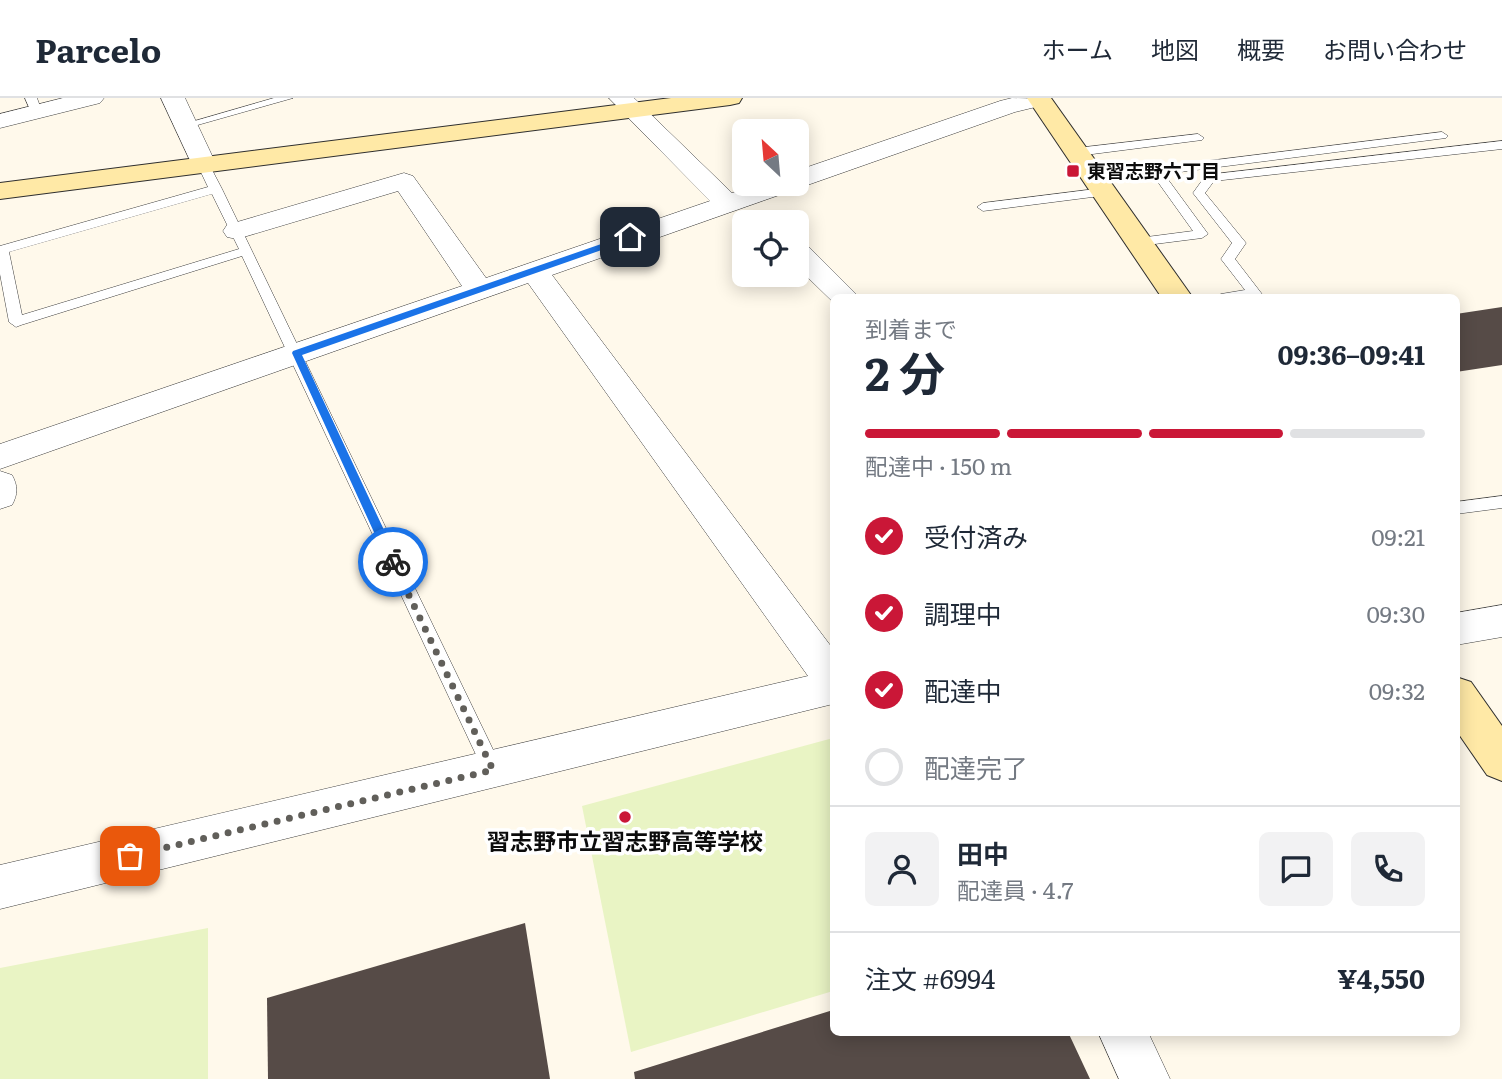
<!DOCTYPE html>
<html lang="ja">
<meta charset="utf-8">
<style>
body{margin:0;font-family:Literata,"Noto Sans JP",serif;background:#f2f2f3;color:#1f2937;height:100vh;display:flex;flex-direction:column;font-size:26px;white-space:nowrap}
*{box-sizing:border-box;margin:0}
p{font-size:23px;color:#747a83}
.icon{flex:none;width:38px;height:38px;fill:none;stroke:currentColor;stroke-width:2;stroke-linecap:round;stroke-linejoin:round}
.map{position:relative;flex:1;overflow:hidden}
.details{position:absolute;left:830px;top:196px;width:630px;height:742px;display:flex;flex-direction:column;background:#fff;border-radius:10px;box-shadow:0 4px 18px #0003}
.details>*{flex:none}
.needle{width:46px;rotate:334deg}
.fabs{position:absolute;left:732px;top:21px;display:grid;gap:14px}
.fabs a{display:grid;place-items:center;width:77px;height:77px;border-radius:10px;background:#fff;box-shadow:0 4px 18px #0003;font-size:35px}
.pin{position:absolute;display:grid;place-items:center;width:60px;height:60px;color:#fff;margin:-30px;border-radius:14px;box-shadow:0 4px 10px #0006}
.courier{position:absolute;display:grid;place-items:center;width:70px;height:70px;margin:-35px;border:5px solid #1a73e8;border-radius:50%;background:#fff;color:#222;box-shadow:0 2px 9px #0007}
.headline em{font-style:normal;font-weight:700}
.headline div{display:flex;flex-direction:column-reverse}
.headline{display:flex;align-items:center;justify-content:space-between;height:119px;padding:0 35px}
h1{font-size:46px;font-weight:700;line-height:52px}
.bar{display:grid;grid-template-columns:repeat(4,1fr);gap:10px 7px;align-content:center;height:84px;padding:0 35px}
.bar i{height:9px;border-radius:5px;background:#e0e1e3}
.bar .selected{background:#ca1737}
.bar p{grid-column:span 4}
.line{display:flex;align-items:center;gap:18px;padding:0 35px;border-top:2px solid #e0e1e3}
.line div{flex:1}
.round{display:grid;place-items:center;flex:none;width:74px;height:74px;border-radius:10px;background:#f2f2f3}
ol{padding:0 35px;list-style:none}
li{display:flex;align-items:center;gap:21px;height:77px}
li p{margin-inline-start:auto}
li .icon{padding:7px;border-radius:50%;background:#ca1737;color:#fff;stroke-width:4}
li:last-child{color:#747a83}
li i{width:38px;height:38px;border:4px solid #e0e1e3;border-radius:50%}
header{display:flex;align-items:center;gap:42px;box-sizing:border-box;height:98px;padding:0 35px;background:#fff;border-bottom:2px solid #e0e1e3}
header strong{font-size:33px}
nav{display:flex;gap:38px;margin-inline-start:auto;font-size:24px}
.map>svg:first-child{display:block}
.pitch{fill:#e9f4c4}
.building{fill:#564b47}
.lines{fill:none;stroke-linecap:round;stroke-linejoin:round}
.lane-casing{stroke:#3f3f3f;stroke-width:1}
.street-casing{stroke:#3f3f3f;stroke-width:1}
.secondary-casing{stroke:#2e2e2e;stroke-width:2}
.lane{fill:#fff;fill-rule:evenodd}
.street{fill:#fff;fill-rule:evenodd}
.secondary{fill:#ffe9a6;fill-rule:evenodd}
.route{fill:#1a73e8}
.done{stroke:#615f5a;stroke-width:7;stroke-dasharray:0 12.6}
.poi-dot{fill:#ca1737;stroke:#fff;stroke-width:2.5}
.labels{text-anchor:middle;stroke-width:7;stroke-linejoin:round;paint-order:stroke}
.far-poi-label{font-size:19px;font-weight:bold;fill:#0c0c0c;stroke:#fff;text-anchor:start}
.poi-label{font-size:23px;font-weight:bold;fill:#0c0c0c;stroke:#fff}
</style>
<header>
<strong>Parcelo</strong>
<nav><a>ホーム</a><a>地図</a><a>概要</a><a>お問い合わせ</a></nav>
</header>
<div class="map">
<svg width="1502" height="981" viewBox="0 0 1502 981">
<rect width="100%" height="100%" fill="#fff9eb"/>
<!-- pitch -->
<g class="pitch">
<path d="M 833,640 L 833,893 L 631,954 L 582,708 Z"/>
<path d="M 208,830 L 208,981 L 0,981 L 0,870 Z"/>
</g>
<!-- building -->
<g class="building">
<path d="M 1502,209 L 1502,267 L 1456,274 L 1456,216 Z"/>
<path d="M 525,825 L 550,981 L 268,981 L 267,900 Z"/>
<path d="M 833,912 L 833,934 L 1068,934 L 1090,981 L 635,981 L 634,974 Z"/>
</g>
<g class="lines">
<!-- lane casing -->
<g class="lane-casing">
<g id="lane">
<path d="M 25,0 L 37,0 L 42,14 L 40,16 L 32,16 Z"/>
<path d="M 274,0 L 293,0 L 187,30 L 181,27 Z"/>
<path d="M 1442,34 L 1448,38 L 1446,40 L 1164,76 L 1208,136 L 1202,140 L 1139,148 L 1132,144 L 1139,140 L 1193,133 L 1150,73 L 1152,70 Z"/>
<path d="M 1198,36 L 1204,40 L 1202,42 L 1077,58 L 1071,54 L 1077,50 Z"/>
<path d="M 1502,43 L 1502,51 L 1214,83 L 1205,95 L 1246,145 L 1235,161 L 1265,200 L 1214,200 L 1221,196 L 1245,192 L 1221,161 L 1232,145 L 1193,95 L 1206,77 Z"/>
<path d="M 203,62 L 209,66 L 222,91 L 500,666 L 503,672 L 500,678 L 493,681 L 486,678 L 242,158 L 21,227 L 16,229 L 9,224 L 0,176 L 0,148 L 208,89 L 197,66 ZM 212,96 L 239,151 L 22,217 L 9,154 Z"/>
<path d="M 1104,90 L 1110,94 L 1108,97 L 983,113 L 977,109 L 983,105 Z"/>
<path d="M 1502,398 L 1502,410 L 1456,416 L 1456,404 Z"/>
</g>
</g>
<!-- street casing -->
<g class="street-casing">
<g id="street">
<path d="M 63,0 L 104,0 L 100,5 L 0,30 L 0,16 Z"/>
<path d="M 161,0 L 185,0 L 216,66 L 212,71 L 203,74 L 194,71 Z"/>
<path d="M 609,0 L 634,0 L 732,95 L 761,86 L 796,86 L 796,73 L 1000,3 L 1012,0 L 1052,1 L 1048,6 L 1015,14 L 552,177 L 833,551 L 833,606 L 0,811 L 0,767 L 808,578 L 528,185 L 0,371 L 0,346 L 462,188 L 398,93 L 237,141 L 227,139 L 223,133 L 227,127 L 404,75 L 413,78 L 486,180 L 710,103 Z"/>
<path d="M 796,144 L 806,146 L 860,200 L 833,200 L 833,204 L 796,168 Z"/>
<path d="M 0,373 L 12,377 C 18,388 18,396 12,407 L 0,411 Z"/>
<path d="M 1502,507 L 1502,539 L 1456,547 L 1456,515 Z"/>
<path d="M 1098,934 L 1148,934 L 1170,981 L 1119,981 Z"/>
</g>
</g>
<!-- secondary casing -->
<g class="secondary-casing">
<g id="secondary">
<path d="M 671,0 L 742,0 L 739,5 L 730,7 L 0,101 L 0,85 Z"/>
<path d="M 1027,0 L 1051,0 L 1193,200 L 1162,200 Z"/>
<path d="M 1456,579 L 1471,584 L 1502,628 L 1502,683 L 1487,677 L 1456,632 Z"/>
</g>
</g>
<!-- lane -->
<use href="#lane" class="lane"/>
<!-- street -->
<use href="#street" class="street"/>
<!-- secondary -->
<use href="#secondary" class="secondary"/>
</g>
<!-- route -->
<path class="route" d="M 630,136 L 633,141 L 302,257 L 399,464 L 393,468 L 389,467 L 292,255 L 293,253 Z"/>
<g class="lines">
<!-- done -->
<path class="done" d="M 130,758 L 493,672 L 393,464"/>
</g>
<!-- markers -->
<g class="poi-dot">
<rect x="1066" y="66" width="14" height="14" rx="3.5"/>
<circle cx="625" cy="719" r="7"/>
</g>
<g class="labels">
<!-- far-poi labels -->
<g class="far-poi-label">
<text x="1087" y="80">東習志野六丁目</text>
</g>
<!-- poi labels -->
<g class="poi-label">
<text x="625" y="752">習志野市立習志野高等学校</text>
</g>
</g>
</svg>
<div class="fabs">
<a><svg class="needle" viewBox="-14 -14 28 28"><path d="M0-13l5 13h-10z" fill="#e53935"/><path d="M0 13l5-13h-10z" fill="#747a83"/></svg></a>
<a><svg class="icon" aria-label="locate" viewBox="0 0 24 24"><circle cx="12" cy="12" r="6"/><path d="M12 2v4M12 18v4M2 12h4M18 12h4"/></svg></a>
</div>
<div class="pin" style="left:130px;top:758px;background:#ea580c"><svg class="icon" aria-label="bag" viewBox="0 0 24 24"><path d="M5 8h14l-1 12H6zM9 8a3 3 0 0 1 6 0"/></svg></div>
<div class="pin" style="left:630px;top:139px;background:#1f2937"><svg class="icon" aria-label="home" viewBox="0 0 24 24"><path d="M3 11l9-7 9 7M6 9v11h12V9"/></svg></div>
<div class="courier" style="left:393px;top:464px"><svg class="icon" aria-label="bike" viewBox="0 0 24 24"><circle cx="6" cy="16" r="4"/><circle cx="18" cy="16" r="4"/><path d="M6 16l4-8h5l3 8M10 8l3 8H6M13 5h3"/></svg></div>
<section class="details">
<div class="headline"><div><h1>2 分</h1><p>到着まで</p></div><em>09:36–09:41</em></div>
<div class="bar"><i class="selected"></i><i class="selected"></i><i class="selected"></i><i></i><p>配達中 · 150 m</p></div>
<ol>
<li><svg class="icon" aria-label="check" viewBox="0 0 24 24"><path d="M5 12l5 5 9-10"/></svg>受付済み<p>09:21</p></li>
<li><svg class="icon" aria-label="check" viewBox="0 0 24 24"><path d="M5 12l5 5 9-10"/></svg>調理中<p>09:30</p></li>
<li><svg class="icon" aria-label="check" viewBox="0 0 24 24"><path d="M5 12l5 5 9-10"/></svg>配達中<p>09:32</p></li>
<li><i></i>配達完了</li>
</ol>
<div class="line" style="height:126px"><a class="round"><svg class="icon" aria-label="person" viewBox="0 0 24 24"><circle cx="12" cy="8" r="4"/><path d="M4 21q1-7 8-7t8 7"/></svg></a><div><b>田中</b><p>配達員 · 4.7</p></div><a class="round"><svg class="icon" aria-label="chat" viewBox="0 0 24 24"><path d="M4 5h16v11H9l-5 4z"/></svg></a><a class="round"><svg class="icon" aria-label="phone" viewBox="0 0 24 24"><path d="M5 4h4l2 5-3 2q2 4 5 5l2-3 5 2v4C11 20 4 13 5 4z"/></svg></a></div>
<div class="line" style="height:91px"><div>注文 #6994</div><b>¥4,550</b></div>
</section>
</div>
